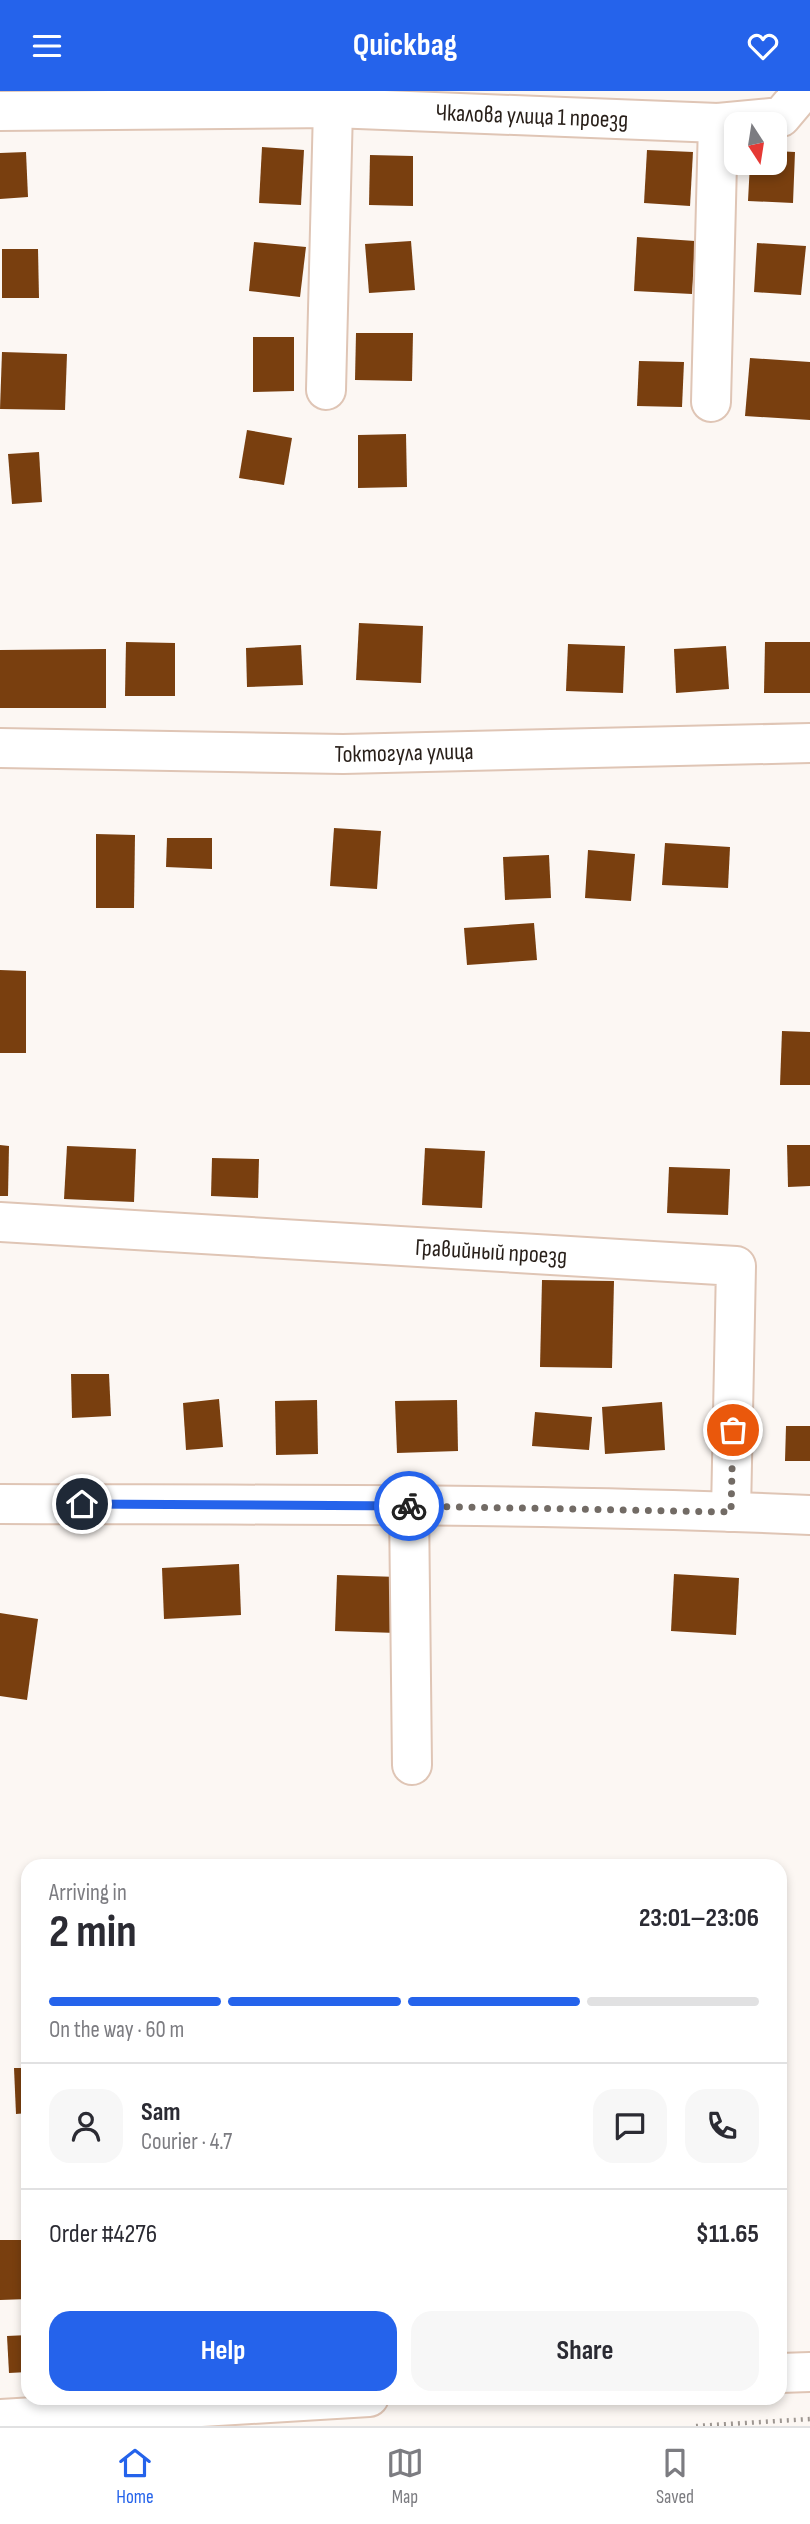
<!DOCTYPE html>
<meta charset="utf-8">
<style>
body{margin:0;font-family:"Sofia Sans Condensed",sans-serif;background:#f7f7f7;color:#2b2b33;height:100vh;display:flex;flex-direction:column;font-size:26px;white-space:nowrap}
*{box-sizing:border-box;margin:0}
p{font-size:23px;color:#7c7c81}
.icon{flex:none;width:38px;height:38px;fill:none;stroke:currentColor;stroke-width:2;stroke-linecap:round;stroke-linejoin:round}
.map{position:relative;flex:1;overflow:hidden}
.sheet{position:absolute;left:21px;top:1768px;width:766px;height:546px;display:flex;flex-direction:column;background:#fff;border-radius:21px;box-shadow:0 4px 10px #0003}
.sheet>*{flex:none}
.needle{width:46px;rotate:168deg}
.fabs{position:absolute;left:724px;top:21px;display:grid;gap:14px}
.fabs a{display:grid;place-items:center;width:63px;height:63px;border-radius:14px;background:#fff;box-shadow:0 4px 10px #0003;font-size:35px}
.pin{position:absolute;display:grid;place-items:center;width:60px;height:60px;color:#fff;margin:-30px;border:4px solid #fff;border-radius:50%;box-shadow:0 2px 7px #0007}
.courier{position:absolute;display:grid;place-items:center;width:70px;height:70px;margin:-35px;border:5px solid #2563eb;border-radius:50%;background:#fff;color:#222;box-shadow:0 2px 9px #0007}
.headline em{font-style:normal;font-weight:700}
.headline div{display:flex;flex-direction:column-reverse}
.headline{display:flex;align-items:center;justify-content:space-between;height:119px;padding:0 28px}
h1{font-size:46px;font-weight:700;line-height:52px}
.bar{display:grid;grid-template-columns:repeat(4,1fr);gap:10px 7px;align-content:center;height:84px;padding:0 28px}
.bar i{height:9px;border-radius:5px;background:#e1e1e2}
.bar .current{background:#2563eb}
.bar p{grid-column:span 4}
.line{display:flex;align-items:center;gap:18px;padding:0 28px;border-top:2px solid #e1e1e2}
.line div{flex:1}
.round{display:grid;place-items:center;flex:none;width:74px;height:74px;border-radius:21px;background:#f7f7f7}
.cta{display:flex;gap:14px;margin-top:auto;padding:14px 28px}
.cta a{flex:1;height:80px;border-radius:21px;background:#2563eb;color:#fff;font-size:28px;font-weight:700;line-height:80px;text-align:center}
.cta a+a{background:#f7f7f7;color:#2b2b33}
header{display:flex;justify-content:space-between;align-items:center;height:91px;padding:0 28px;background:#2563eb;color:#fff;font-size:32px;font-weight:700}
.dock{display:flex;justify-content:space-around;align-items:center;height:98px;border-top:2px solid #e1e1e2;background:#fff;font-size:19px;color:#7c7c81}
.dock a{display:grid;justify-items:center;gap:4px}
.dock .current{color:#2563eb}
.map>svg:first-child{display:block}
.building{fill:#793f0f}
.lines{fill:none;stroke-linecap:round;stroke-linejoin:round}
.minor-casing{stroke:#dfc5b5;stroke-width:42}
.major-casing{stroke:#dfc5b5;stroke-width:42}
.path{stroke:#9d9691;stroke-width:4.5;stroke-dasharray:2 5;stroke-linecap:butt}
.minor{stroke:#fff;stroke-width:38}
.major{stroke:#fff;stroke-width:38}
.done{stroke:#726b65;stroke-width:7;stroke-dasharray:0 12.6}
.route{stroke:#2563eb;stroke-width:9}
.labels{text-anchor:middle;stroke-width:7;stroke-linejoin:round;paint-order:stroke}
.street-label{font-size:24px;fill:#281f19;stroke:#fff}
</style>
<header><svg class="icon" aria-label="menu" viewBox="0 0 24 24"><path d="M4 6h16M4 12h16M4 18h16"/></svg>Quickbag<svg class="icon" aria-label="heart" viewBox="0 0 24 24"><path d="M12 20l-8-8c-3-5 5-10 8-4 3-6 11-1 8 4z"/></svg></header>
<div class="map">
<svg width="810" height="2335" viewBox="0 0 810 2335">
<rect width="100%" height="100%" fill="#fcf7f3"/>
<!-- building -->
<g class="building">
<path d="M 262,56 L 304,59 L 301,114 L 259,112 Z"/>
<path d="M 647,59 L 693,61 L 690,115 L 644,112 Z"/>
<path d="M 775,60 L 795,61 L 793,112 L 748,110 L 750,72 L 775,72 Z"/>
<path d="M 26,61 L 28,106 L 0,108 L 0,62 Z"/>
<path d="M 370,64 L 413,65 L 413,115 L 369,114 Z"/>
<path d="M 637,146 L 695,150 L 692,203 L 634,200 Z"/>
<path d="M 411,150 L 415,199 L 369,202 L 365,153 Z"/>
<path d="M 254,151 L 306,156 L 300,206 L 249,200 Z"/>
<path d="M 757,152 L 806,155 L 801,204 L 754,201 Z"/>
<path d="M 2,158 L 38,158 L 39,207 L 2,207 Z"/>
<path d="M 356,242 L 413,242 L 412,290 L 355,289 Z"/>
<path d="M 253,246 L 294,246 L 294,300 L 253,301 Z"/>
<path d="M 2,261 L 67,263 L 65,319 L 0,318 Z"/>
<path d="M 750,267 L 810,271 L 810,329 L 745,325 Z"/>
<path d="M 639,270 L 684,271 L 682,316 L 637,315 Z"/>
<path d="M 247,339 L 292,347 L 284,394 L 239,387 Z"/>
<path d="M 406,343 L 407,396 L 358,397 L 358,344 Z"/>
<path d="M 39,361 L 42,411 L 12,413 L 8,363 Z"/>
<path d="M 359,532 L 423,535 L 421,592 L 356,589 Z"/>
<path d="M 126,551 L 175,552 L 175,605 L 125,605 Z"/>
<path d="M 765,551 L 810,551 L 810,602 L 764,602 Z"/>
<path d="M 568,553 L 625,555 L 623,602 L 566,600 Z"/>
<path d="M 301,554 L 303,594 L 247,596 L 246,557 Z"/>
<path d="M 726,555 L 729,598 L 676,602 L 674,558 Z"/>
<path d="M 106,558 L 106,617 L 0,617 L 0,559 Z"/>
<path d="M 334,737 L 381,740 L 377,798 L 330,795 Z"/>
<path d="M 96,743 L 135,744 L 134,817 L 96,817 Z"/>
<path d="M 167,747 L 212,747 L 212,778 L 166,776 Z"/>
<path d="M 665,752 L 730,756 L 728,797 L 662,794 Z"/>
<path d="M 588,759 L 635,763 L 631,810 L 585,807 Z"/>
<path d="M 549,764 L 551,807 L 505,809 L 503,766 Z"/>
<path d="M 534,832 L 537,869 L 467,874 L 464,837 Z"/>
<path d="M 0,879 L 26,880 L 26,962 L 0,962 Z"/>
<path d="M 782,940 L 810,941 L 810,994 L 780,994 Z"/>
<path d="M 0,1054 L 9,1055 L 8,1105 L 0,1105 Z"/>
<path d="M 787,1054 L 810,1054 L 810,1095 L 788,1096 Z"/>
<path d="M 67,1055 L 136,1058 L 134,1111 L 64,1108 Z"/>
<path d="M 425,1057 L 485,1060 L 482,1117 L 422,1114 Z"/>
<path d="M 212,1067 L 259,1068 L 258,1107 L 211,1105 Z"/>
<path d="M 669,1076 L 730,1078 L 728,1124 L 667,1122 Z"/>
<path d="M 542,1189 L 614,1190 L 612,1277 L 540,1276 Z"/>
<path d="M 71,1283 L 109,1283 L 111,1325 L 72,1327 Z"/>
<path d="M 219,1308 L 223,1356 L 186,1359 L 183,1312 Z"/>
<path d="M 317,1309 L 318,1363 L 276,1364 L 275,1310 Z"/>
<path d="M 457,1309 L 458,1360 L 397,1362 L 395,1310 Z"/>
<path d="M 662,1311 L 665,1359 L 605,1363 L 602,1316 Z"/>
<path d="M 535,1321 L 592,1326 L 589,1359 L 532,1355 Z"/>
<path d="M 786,1335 L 810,1335 L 810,1370 L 785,1370 Z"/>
<path d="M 239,1473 L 241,1524 L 164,1528 L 162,1477 Z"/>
<path d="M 674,1483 L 739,1487 L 736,1544 L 671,1540 Z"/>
<path d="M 337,1484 L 398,1486 L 397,1542 L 335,1540 Z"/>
<path d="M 0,1522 L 38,1528 L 27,1609 L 0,1605 Z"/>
<path d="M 14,1977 L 28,1977 L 28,2022 L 16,2023 Z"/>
<path d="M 0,2149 L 28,2149 L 28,2208 L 0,2209 Z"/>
<path d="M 28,2244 L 28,2281 L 9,2282 L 7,2245 Z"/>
</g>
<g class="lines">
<!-- minor casing -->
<g class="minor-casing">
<g id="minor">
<path id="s1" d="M 0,20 L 333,17 L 718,32 L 781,26 L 797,7 L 797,0"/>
<path d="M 326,299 L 333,17"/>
<path d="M 711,311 L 718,32"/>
<path id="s2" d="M 0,657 L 343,663 L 810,652"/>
<path id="s3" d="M 0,1131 L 736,1175 L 731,1421"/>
<path d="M 0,1413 C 270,1414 540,1412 810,1424"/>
<path d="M 409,1415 L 412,1674"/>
</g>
</g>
<!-- major casing -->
<g class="major-casing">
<g id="major">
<path d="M 780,2282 L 810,2281"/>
<path d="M 0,2328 L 369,2306"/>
</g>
</g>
<!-- path -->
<path class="path" d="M 696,2335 L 810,2328"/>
<!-- minor -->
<use href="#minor" class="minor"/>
<!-- major -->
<use href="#major" class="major"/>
</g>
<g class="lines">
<!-- done -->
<path class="done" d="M 409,1415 L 731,1421 L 733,1339"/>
<!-- route -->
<path class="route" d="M 82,1413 L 409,1415"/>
</g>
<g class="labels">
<!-- street labels -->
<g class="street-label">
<text dy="8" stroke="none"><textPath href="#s1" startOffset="532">Чкалова улица 1 проезд</textPath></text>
<text dy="8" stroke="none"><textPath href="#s2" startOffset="404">Токтогула улица</textPath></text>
<text dy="8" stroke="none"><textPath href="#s3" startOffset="492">Гравийный проезд</textPath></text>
</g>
</g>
</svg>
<div class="fabs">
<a><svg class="needle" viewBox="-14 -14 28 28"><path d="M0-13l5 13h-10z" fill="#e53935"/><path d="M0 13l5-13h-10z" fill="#7c7c81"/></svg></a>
</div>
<div class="pin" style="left:733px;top:1339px;background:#ea580c"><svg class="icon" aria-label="bag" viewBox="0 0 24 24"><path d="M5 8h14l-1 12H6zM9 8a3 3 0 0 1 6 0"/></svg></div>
<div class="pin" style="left:82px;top:1413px;background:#1f2937"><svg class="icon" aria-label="home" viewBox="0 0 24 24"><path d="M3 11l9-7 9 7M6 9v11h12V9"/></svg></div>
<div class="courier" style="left:409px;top:1415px"><svg class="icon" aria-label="bike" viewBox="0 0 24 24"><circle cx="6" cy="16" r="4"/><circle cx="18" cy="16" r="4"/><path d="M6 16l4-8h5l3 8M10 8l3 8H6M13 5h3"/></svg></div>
<section class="sheet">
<div class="headline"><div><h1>2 min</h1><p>Arriving in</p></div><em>23:01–23:06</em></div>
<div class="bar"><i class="current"></i><i class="current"></i><i class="current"></i><i></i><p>On the way · 60 m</p></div>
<div class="line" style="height:126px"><a class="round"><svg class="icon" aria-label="person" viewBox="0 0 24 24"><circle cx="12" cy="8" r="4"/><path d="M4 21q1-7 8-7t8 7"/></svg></a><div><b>Sam</b><p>Courier · 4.7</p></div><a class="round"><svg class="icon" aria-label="chat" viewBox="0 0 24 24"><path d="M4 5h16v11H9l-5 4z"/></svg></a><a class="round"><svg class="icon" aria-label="phone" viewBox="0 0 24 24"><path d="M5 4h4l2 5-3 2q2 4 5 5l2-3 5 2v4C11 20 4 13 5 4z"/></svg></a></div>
<div class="line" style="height:91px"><div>Order #4276</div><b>$11.65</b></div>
<div class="cta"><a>Help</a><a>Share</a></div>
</section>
</div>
<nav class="dock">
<a class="current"><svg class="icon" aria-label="home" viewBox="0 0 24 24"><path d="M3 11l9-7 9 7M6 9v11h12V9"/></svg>Home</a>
<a><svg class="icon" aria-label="map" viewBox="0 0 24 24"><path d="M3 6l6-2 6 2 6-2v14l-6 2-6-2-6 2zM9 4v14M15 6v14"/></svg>Map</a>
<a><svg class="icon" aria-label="saved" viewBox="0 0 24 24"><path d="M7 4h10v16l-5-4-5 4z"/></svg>Saved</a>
</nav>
